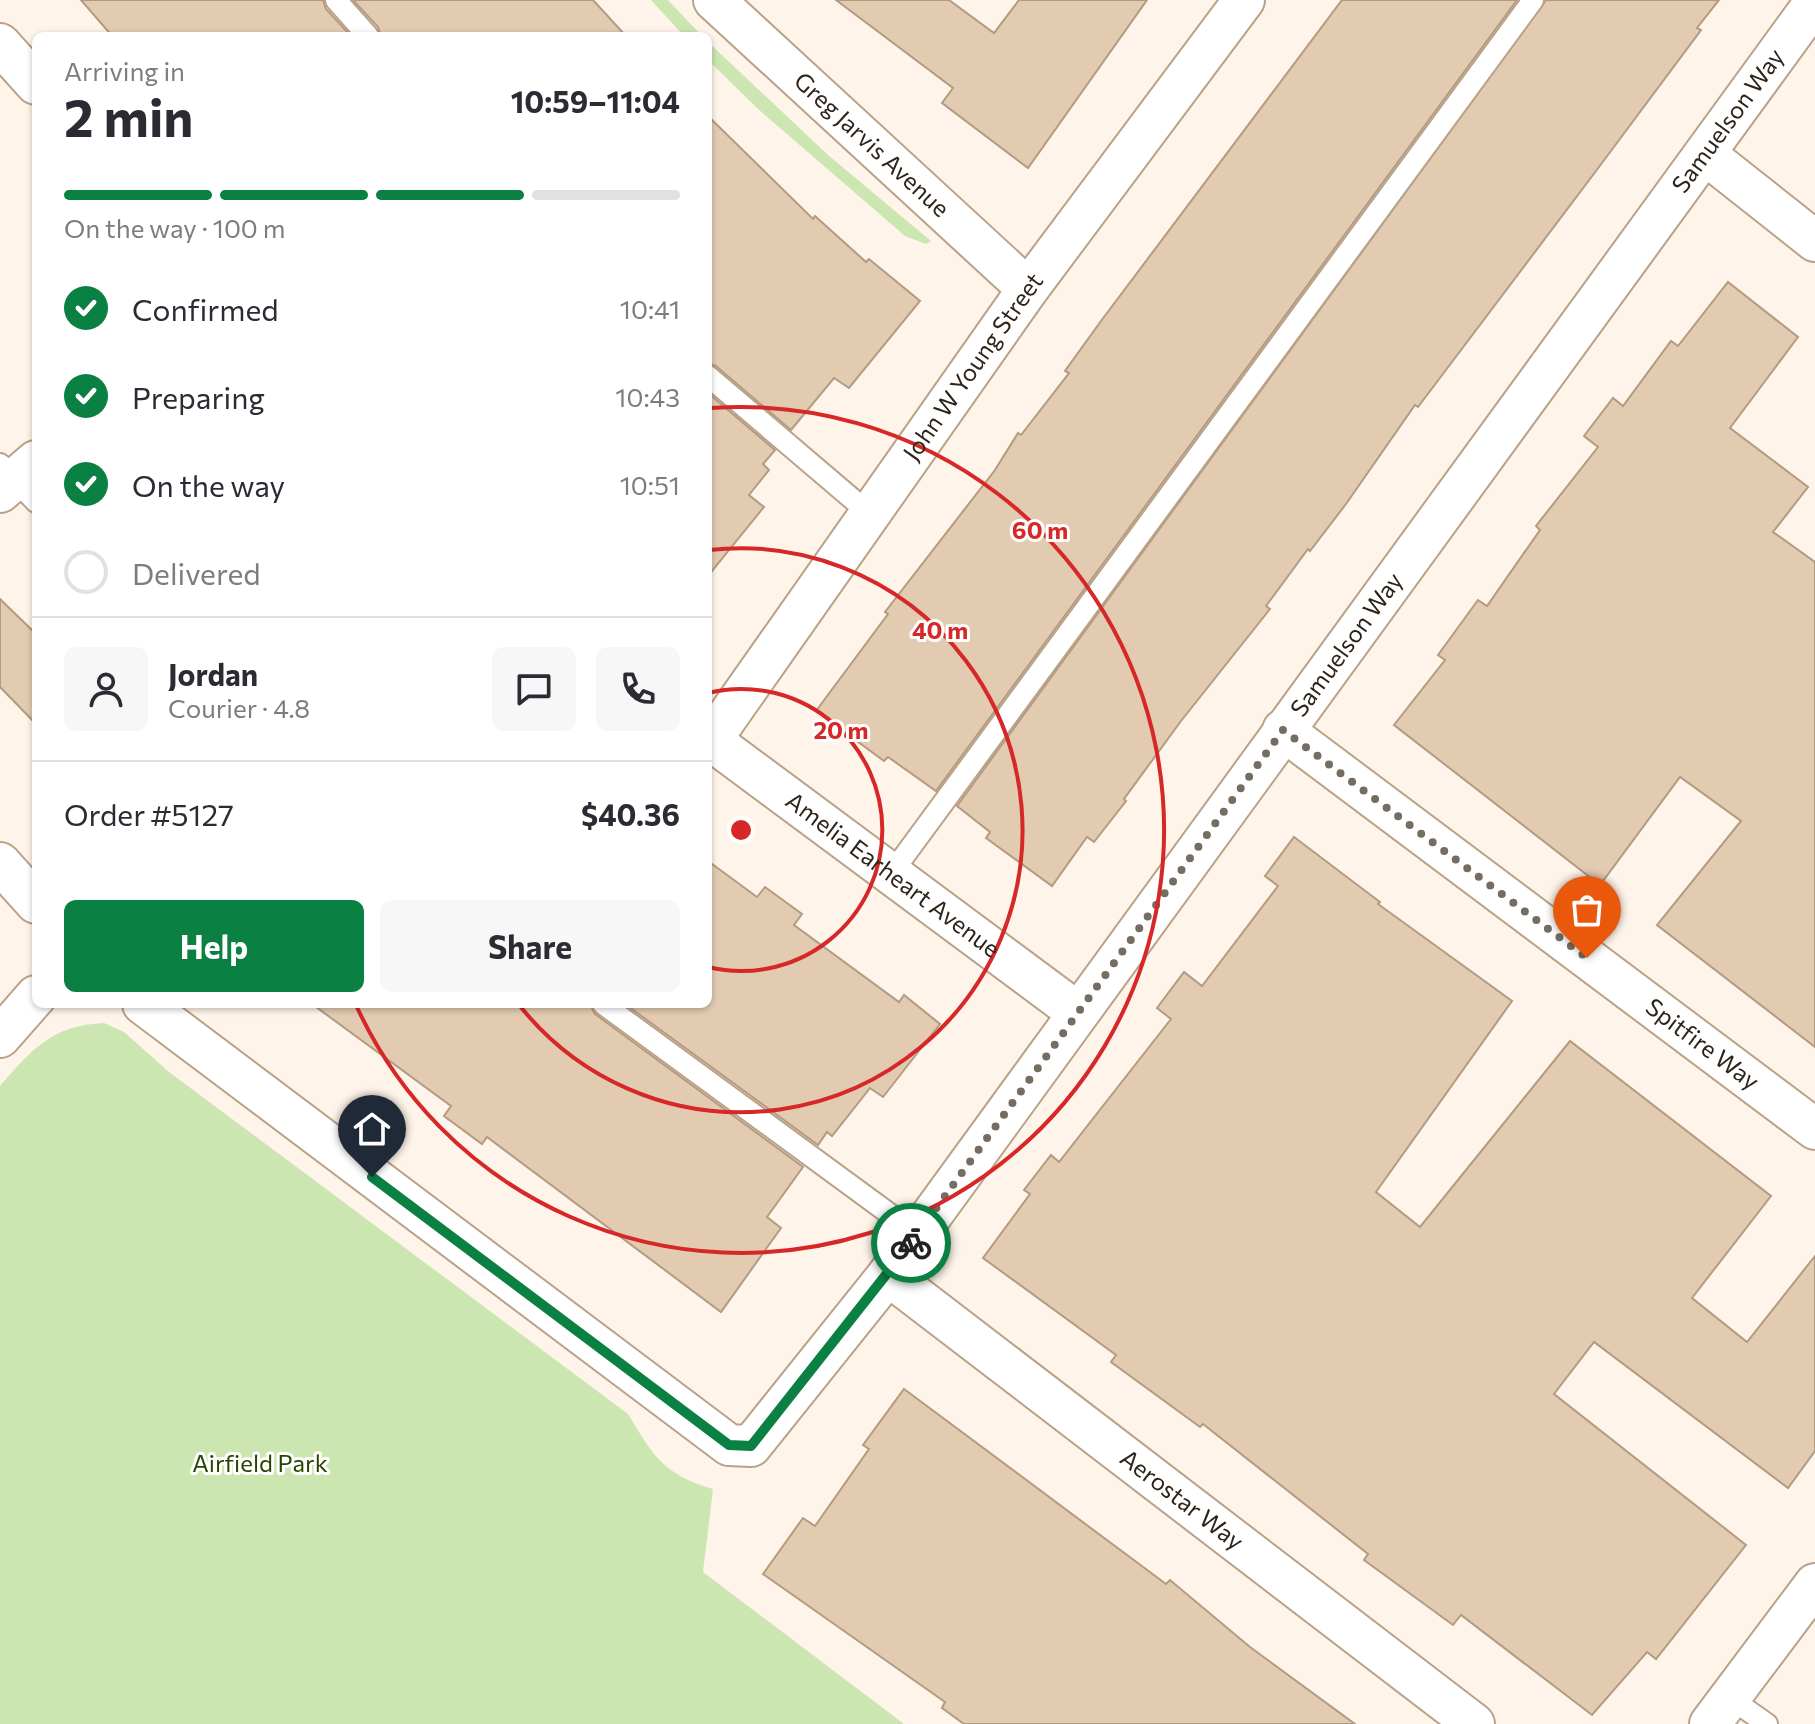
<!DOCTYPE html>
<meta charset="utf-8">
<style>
body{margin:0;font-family:Commissioner,sans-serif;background:#f7f7f7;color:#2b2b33;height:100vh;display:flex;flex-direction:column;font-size:30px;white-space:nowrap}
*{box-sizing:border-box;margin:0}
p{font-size:26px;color:#7c7c81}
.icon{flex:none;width:44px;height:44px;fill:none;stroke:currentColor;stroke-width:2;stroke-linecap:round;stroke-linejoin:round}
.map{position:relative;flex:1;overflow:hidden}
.panel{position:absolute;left:32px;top:32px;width:680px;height:976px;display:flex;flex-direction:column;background:#fff;border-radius:12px;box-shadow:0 2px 6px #0004}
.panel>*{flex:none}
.pin{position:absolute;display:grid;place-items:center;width:68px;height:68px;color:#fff;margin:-82px -34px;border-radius:50% 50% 50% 0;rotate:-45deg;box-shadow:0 0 8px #0007}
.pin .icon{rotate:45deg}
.courier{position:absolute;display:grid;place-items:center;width:80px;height:80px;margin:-40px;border:6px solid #0b8043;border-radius:50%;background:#fff;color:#222;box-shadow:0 2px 10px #0007}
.summary em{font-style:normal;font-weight:700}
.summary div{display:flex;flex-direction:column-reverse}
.summary{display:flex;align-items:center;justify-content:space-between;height:136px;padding:0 32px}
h1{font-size:52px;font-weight:700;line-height:60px}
.bar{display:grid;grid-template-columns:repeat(4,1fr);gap:12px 8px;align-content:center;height:96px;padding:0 32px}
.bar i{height:10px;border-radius:6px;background:#e1e1e2}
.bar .active{background:#0b8043}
.bar p{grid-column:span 4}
.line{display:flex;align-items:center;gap:20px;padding:0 32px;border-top:2px solid #e1e1e2}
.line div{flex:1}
.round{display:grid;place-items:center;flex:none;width:84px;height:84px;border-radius:12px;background:#f7f7f7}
ol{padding:0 32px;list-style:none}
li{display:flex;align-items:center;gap:24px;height:88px}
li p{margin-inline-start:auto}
li .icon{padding:8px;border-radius:50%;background:#0b8043;color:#fff;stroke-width:4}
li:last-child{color:#7c7c81}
li i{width:44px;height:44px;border:4px solid #e1e1e2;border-radius:50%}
.cta{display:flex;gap:16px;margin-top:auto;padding:16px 32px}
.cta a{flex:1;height:92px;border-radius:12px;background:#0b8043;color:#fff;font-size:32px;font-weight:700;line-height:92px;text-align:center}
.cta a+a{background:#f7f7f7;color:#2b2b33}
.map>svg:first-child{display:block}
.green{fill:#cce6b2}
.building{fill:#e3cbb1;stroke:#b29b81;stroke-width:2}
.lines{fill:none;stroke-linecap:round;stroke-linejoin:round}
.lane-casing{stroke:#b9a288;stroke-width:24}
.street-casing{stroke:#b9a288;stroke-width:44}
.lane{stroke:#fff;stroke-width:20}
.street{stroke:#fff;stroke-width:40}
.done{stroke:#766d62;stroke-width:8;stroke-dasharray:0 14.4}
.route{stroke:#0b8043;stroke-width:10}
.ring{fill:none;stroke:#d62828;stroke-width:4}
.labels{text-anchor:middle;stroke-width:6;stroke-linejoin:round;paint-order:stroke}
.street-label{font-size:24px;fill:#2d241a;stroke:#fff}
.park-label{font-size:24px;fill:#2b4203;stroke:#fff}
.centre{fill:#d62828;stroke:#fff;stroke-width:4}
.ring-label{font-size:24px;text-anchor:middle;font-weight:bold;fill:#d62828;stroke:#fff;stroke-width:6;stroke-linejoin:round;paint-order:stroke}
</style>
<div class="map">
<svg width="1815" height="1724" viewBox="0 0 1815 1724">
<rect width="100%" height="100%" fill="#fef4e9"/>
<!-- green -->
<g class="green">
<path d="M 651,0 L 668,0 L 702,36 L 684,36 Z"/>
<path d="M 708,42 L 828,155 L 931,241 L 926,244 L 905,236 L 758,109 L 708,60 Z"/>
<path d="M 104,1023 L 124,1032 L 169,1072 L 628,1414 C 654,1457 663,1474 713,1489 L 703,1572 L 904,1724 L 0,1724 L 0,1086 C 32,1049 53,1025 104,1023 Z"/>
</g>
<!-- building -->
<g class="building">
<path d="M 81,0 L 323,0 L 326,9 L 351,36 L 112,36 Z"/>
<path d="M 353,0 L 593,0 L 626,36 L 381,36 L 378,27 Z"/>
<path d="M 836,0 L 949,0 L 994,33 L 1019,0 L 1147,0 L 1028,168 L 942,103 L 953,88 Z"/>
<path d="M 1342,0 L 1517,0 L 936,791 L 888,757 L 884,761 L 816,711 L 888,614 L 885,612 L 995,470 L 1018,433 L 1021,435 L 1069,373 L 1065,371 L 1101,321 Z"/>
<path d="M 1546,0 L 1719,0 L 1697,28 L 1701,30 L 1593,175 L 1418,407 L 1415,405 L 1346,504 L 1310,551 L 1308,549 L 1266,606 L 1270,609 L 1181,721 L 1124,799 L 1126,801 L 1094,842 L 1087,837 L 1052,886 L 986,838 L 990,832 L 957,806 Z"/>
<path d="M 708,116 L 813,219 L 815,216 L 866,262 L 869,259 L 920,301 L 849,388 L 834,378 L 791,430 L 716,366 L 708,363 Z"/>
<path d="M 1728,282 L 1798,337 L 1730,428 L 1808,487 L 1773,532 L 1815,562 L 1815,1047 L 1657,925 L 1741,821 L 1680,777 L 1600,885 L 1394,725 L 1445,660 L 1438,655 L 1478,600 L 1487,606 L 1540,530 L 1536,526 L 1598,447 L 1584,436 L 1613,398 L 1623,406 L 1671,341 L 1678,346 Z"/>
<path d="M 708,393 L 775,450 L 763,464 L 769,470 L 749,495 L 764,507 L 708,576 Z"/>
<path d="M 0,599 L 36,634 L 36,724 L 0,687 Z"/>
<path d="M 1294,837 L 1380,902 L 1378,904 L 1512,1001 L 1376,1192 L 1420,1227 L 1570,1041 L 1771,1196 L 1692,1298 L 1747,1342 L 1815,1256 L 1815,1451 L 1788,1488 L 1594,1342 L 1554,1394 L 1746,1545 L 1656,1659 L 1647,1652 L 1592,1715 L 1461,1615 L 1453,1625 L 1364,1560 L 1368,1554 L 1203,1424 L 1200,1427 L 1111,1362 L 1116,1355 L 983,1258 L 1030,1194 L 1024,1190 L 1051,1155 L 1059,1162 L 1171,1019 L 1157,1008 L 1184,972 L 1202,986 L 1278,886 L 1265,876 Z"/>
<path d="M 708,861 L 757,897 L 765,887 L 802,914 L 794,925 L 899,1002 L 904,995 L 940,1024 L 883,1097 L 870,1088 L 832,1136 L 827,1132 L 818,1145 L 625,1004 L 708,1004 Z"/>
<path d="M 312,1004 L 590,1004 L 595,1014 L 803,1167 L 767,1217 L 781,1228 L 721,1312 L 487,1137 L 482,1144 L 444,1116 L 451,1106 Z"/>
<path d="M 904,1389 L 1166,1584 L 1170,1580 L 1250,1647 L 1355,1724 L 964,1724 L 942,1708 L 945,1702 L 763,1574 L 803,1518 L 815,1526 L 869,1449 L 863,1445 Z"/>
</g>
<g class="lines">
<!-- lane casing -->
<g class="lane-casing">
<g id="lane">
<path d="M 336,0 L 368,36"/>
<path d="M 708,376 L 870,514"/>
<path d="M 0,464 L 36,502"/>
<path d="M 891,874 L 1533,0"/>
<path d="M 603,1004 L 917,1234"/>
<path d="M 1730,1698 L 1767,1724"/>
</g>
</g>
<!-- street casing -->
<g class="street-casing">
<g id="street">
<path id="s1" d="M 714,0 L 1028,289"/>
<path d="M 0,44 L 36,84"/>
<path d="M 1705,154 L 1815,241"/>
<path d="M 0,492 L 36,461"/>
<path id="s2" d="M 1283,730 L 1815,1129"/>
<path id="s3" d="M 708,738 L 1077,1012"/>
<path id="s4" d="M 711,740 L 1028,289 L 1244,0"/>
<path d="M 0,863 L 36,903"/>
<path id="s5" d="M 143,1004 L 729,1445 L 751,1446 L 888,1275 L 1815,2"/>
<path d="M 0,1037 L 36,996"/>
<path id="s6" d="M 888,1275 L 1474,1724"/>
<path d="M 1710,1724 L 1815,1584"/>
</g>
</g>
<!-- lane -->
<use href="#lane" class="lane"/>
<!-- street -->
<use href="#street" class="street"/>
</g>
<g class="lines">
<!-- done -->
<path class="done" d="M 911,1243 L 1283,730 L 1587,958"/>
<!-- route -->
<path class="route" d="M 372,1177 L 729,1445 L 751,1446 L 911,1243"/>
</g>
<!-- distance rings -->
<g class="ring">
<path d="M708 693A141 141 0 1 1 708 967"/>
<path d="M709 550A282 282 0 1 1 520 1006"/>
<path d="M711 408A423 423 0 1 1 356 1005"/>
</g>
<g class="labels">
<!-- street labels -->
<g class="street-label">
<text dy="8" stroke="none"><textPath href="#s5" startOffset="2402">Samuelson Way</textPath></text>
<text dy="8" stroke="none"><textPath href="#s1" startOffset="214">Greg Jarvis Avenue</textPath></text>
<text dy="8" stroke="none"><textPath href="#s4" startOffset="456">John W Young Street</textPath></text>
<text dy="8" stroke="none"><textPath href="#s5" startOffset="1754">Samuelson Way</textPath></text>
<text dy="8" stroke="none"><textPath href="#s3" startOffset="230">Amelia Earheart Avenue</textPath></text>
<text dy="8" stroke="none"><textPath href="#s2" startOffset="524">Spitfire Way</textPath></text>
<text dy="8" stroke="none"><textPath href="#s6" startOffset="370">Aerostar Way</textPath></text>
</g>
<!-- park labels -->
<g class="park-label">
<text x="260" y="1472">Airfield Park</text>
</g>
</g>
<circle cx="741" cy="830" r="12" class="centre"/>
<g class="ring-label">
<text x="1040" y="539">60 m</text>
<text x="940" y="639">40 m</text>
<text x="841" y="739">20 m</text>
</g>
</svg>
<div class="pin" style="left:1587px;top:958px;background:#ea580c"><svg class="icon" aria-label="bag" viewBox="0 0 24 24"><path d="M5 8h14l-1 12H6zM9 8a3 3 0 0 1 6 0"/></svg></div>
<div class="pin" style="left:372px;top:1177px;background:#1f2937"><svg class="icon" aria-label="home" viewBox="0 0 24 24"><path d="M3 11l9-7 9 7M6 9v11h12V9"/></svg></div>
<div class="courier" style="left:911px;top:1243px"><svg class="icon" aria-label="bike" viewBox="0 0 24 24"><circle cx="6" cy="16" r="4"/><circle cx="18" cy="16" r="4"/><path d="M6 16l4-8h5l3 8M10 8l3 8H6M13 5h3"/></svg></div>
<section class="panel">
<div class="summary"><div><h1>2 min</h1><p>Arriving in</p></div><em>10:59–11:04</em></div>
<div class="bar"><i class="active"></i><i class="active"></i><i class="active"></i><i></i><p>On the way · 100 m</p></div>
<ol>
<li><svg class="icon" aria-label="check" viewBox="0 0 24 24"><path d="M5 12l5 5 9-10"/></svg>Confirmed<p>10:41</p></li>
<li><svg class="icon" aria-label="check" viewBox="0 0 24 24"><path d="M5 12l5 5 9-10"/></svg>Preparing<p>10:43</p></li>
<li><svg class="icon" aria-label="check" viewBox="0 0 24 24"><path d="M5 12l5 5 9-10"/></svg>On the way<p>10:51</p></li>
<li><i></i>Delivered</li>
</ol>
<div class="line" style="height:144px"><a class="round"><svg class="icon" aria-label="person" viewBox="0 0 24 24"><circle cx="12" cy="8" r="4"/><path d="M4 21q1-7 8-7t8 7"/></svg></a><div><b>Jordan</b><p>Courier · 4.8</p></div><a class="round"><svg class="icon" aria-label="chat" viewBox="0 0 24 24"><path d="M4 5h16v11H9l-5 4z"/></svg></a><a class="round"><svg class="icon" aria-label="phone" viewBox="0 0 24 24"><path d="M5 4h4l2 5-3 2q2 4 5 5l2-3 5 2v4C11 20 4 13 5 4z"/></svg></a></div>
<div class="line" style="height:104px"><div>Order #5127</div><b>$40.36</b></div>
<div class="cta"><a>Help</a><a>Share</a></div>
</section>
</div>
